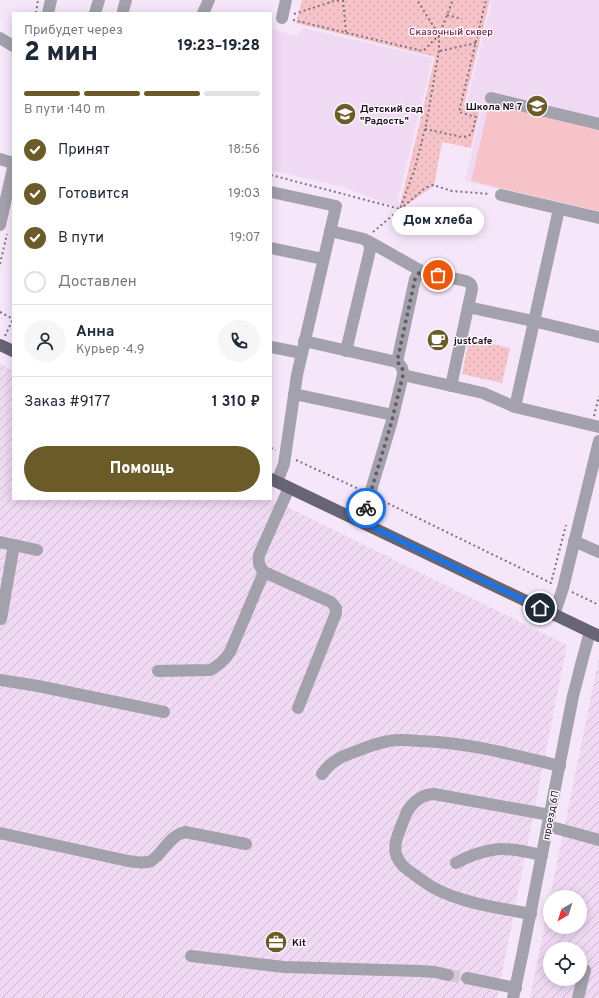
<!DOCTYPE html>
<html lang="ru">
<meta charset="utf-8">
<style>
body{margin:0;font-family:Overpass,sans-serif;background:#f6f6f7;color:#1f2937;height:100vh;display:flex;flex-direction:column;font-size:15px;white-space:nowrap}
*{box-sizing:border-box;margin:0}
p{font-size:13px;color:#747a83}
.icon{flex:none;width:22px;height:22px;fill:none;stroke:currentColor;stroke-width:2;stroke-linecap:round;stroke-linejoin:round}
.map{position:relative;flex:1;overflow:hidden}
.drawer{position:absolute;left:12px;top:12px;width:260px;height:488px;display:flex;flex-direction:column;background:#fff;border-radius:0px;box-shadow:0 2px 10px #0003}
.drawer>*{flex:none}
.needle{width:26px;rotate:219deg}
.fabs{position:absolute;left:543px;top:890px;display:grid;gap:8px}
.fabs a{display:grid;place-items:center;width:44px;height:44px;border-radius:50%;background:#fff;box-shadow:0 2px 10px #0003;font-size:20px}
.pin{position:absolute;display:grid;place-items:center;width:34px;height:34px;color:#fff;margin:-17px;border:2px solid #fff;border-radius:50%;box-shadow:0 1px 4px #0007}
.courier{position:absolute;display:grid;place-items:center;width:40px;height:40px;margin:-20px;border:3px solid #1a73e8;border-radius:50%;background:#fff;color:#222;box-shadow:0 1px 5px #0007}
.bubble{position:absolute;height:28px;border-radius:14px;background:#fff;box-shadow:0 2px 10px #0003;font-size:13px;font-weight:800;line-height:28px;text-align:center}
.summary em{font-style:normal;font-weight:800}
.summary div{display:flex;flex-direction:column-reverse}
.summary{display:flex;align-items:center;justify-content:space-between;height:68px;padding:0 12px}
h1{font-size:26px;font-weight:800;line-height:30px}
.bar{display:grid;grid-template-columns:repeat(4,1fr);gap:6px 4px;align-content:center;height:48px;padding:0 12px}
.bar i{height:5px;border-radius:3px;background:#e0e1e3}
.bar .on{background:#6b5b29}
.bar p{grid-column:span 4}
.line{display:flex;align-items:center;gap:10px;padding:0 12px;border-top:1px solid #e0e1e3}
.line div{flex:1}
.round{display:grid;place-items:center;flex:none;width:42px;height:42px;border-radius:21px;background:#f6f6f7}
ol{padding:0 12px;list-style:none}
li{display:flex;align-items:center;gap:12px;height:44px}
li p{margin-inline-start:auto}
li .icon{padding:4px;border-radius:50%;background:#6b5b29;color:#fff;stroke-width:4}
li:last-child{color:#747a83}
li i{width:22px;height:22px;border:2px solid #e0e1e3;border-radius:50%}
.primary-button{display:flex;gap:8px;margin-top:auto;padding:8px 12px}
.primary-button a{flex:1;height:46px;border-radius:24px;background:#6b5b29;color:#fff;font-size:16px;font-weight:800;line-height:46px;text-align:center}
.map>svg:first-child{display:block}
.built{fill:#efd9f3}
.industrial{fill:url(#industrial-furrows);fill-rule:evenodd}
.grass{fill:url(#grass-dots)}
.garden{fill:#f6c4c8}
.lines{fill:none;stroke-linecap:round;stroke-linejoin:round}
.minor-tunnel{stroke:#d5c6d8;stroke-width:12;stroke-dasharray:12 6;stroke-linecap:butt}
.path{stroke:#7d727f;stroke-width:2;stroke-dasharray:2 3;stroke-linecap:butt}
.minor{stroke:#a3a1ab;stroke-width:12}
.major{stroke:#676475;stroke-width:12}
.done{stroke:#665c68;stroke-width:4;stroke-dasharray:0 7.2}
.route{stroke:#1a73e8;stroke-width:5}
.labels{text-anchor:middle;stroke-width:3;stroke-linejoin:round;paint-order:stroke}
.park-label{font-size:10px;fill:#610b21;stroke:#fef7ff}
.poi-label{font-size:10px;font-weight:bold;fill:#181219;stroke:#fef7ff;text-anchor:start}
.street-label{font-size:10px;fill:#181219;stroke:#fef7ff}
</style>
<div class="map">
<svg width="599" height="998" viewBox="0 0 599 998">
<defs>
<pattern id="industrial-furrows" width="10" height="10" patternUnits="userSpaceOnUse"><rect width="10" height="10" fill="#efd9f3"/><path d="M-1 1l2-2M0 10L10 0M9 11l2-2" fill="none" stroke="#ccb9d0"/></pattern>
<pattern id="grass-dots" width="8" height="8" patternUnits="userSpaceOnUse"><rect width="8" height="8" fill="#f6c4c8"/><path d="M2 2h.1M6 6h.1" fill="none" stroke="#d2a7ab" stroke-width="1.8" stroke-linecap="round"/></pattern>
</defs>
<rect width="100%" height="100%" fill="#f6e6fa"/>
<!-- built -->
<g class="built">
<path d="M 492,0 L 599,0 L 599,213 L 465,181 L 482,108 L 466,104 Z"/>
<path d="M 303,28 L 433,58 L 398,200 L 400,209 L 343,187 L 271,170 L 271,29 L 297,36 Z"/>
</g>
<!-- industrial -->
<g class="industrial">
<path d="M 0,364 L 13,371 L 13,499 L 271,499 L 567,645 L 497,998 L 0,998 Z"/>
<path d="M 599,658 L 599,998 L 530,998 L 550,899 L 550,927 L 580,927 L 580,897 L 550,897 ZM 550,949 L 580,949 L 580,979 L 550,979 Z"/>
</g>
<!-- grass -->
<g class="grass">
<path d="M 302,0 L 490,0 L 464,105 L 480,109 L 471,148 L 442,142 L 434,186 L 399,210 L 435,57 L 296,23 Z"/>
<path d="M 469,339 L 510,348 L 502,383 L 462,374 Z"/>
</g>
<!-- garden -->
<path class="garden" d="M 490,101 L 599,127 L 599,211 L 471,181 Z"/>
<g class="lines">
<!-- minor-tunnel -->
<path class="minor-tunnel" d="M 448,975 L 467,978"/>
<!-- path -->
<g class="path">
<path d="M 343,0 L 346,33"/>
<path d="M 36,13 L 38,0"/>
<path d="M 294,14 L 334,1 L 342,0"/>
<path d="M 447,15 L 462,19"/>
<path d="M 293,20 L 423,51 L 439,35 L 453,0"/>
<path d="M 440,51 L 476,43"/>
<path d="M 425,129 L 462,137 L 469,136 L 473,130 L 476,117 L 459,112 L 486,0"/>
<path d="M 271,175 L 400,209 L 415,168 L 426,125 L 439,51 L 439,35 L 417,0"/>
<path d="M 373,232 L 425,188 L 433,185 L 452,191 L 490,194"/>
<path d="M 0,264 L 7,234"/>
<path d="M 0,312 L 13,319"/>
<path d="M 5,336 L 13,319"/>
<path d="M 594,416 L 599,396"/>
<path d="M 271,448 L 276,450"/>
<path d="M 296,460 L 361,490"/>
<path d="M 379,499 L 551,583 L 566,525"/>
<path d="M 572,592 L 599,605"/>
</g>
<!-- minor -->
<g class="minor">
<path d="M 123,11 L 126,0"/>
<path d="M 48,13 L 51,0"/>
<path d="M 95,13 L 99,0"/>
<path d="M 203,13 L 209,0"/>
<path d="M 282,18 L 286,0"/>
<path d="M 0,38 L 13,46"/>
<path d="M 491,98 L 599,124"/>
<path d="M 0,159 L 13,163"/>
<path d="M 271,192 L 336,206 L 297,375 L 284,464 L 277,482"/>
<path d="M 501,195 L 599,218"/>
<path d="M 0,225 L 13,168"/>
<path d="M 330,231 L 364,239 C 369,242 370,244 370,250 L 346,351"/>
<path d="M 368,241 L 423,272"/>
<path d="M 271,248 L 323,259"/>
<path d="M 468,307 L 533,321 L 599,337"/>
<path d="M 304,341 L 397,362 C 402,366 403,369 403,375 L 391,424 L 366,507 L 360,521"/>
<path d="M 271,347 L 302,353"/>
<path d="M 397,362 L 415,279 L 419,273 L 423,272 L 466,281 C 470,283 472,284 472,289 L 451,386"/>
<path d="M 403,375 L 483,393 L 515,407 L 599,427"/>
<path d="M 294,394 L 393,415"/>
<path d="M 515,407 L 559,209"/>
<path d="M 289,488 L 259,555 C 258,563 259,566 264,572 L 331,602 L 336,608 L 336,613 L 298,708"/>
<path d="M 574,541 L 599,552"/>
<path d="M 0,542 L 37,550"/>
<path d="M 554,615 L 563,588 L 599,441"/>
<path d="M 1,619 L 14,545"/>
<path d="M 158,671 L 210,670 C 219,666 224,661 230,652 L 264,572"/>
<path d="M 0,680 L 38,686 L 164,712"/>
<path d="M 322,774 C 331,761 342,756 357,751 C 367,747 378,743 389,741 C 398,739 409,740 419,741 C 467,742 513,755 560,766"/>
<path d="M 548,826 L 599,840"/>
<path d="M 0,833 L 128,861 C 135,862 144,864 151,861 C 153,860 154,858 156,857 C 166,848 170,836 185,832 L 246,844"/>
<path d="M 456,863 C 467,857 479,852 492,850 C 507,847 527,852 542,855"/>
<path d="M 531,914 C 500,908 461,903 434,888 C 428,885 422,880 416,876 C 408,870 399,865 396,854 C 393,843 400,830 404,819 C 408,806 420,794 434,794 L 550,815"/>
<path d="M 191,956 L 284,967 L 420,971 L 435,972 L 448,975"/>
<path d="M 467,978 L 516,988"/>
<path d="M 513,998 L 522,956 L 573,696 L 582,661 L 590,632"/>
<path d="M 578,998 L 585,970"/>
</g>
<!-- major -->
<g class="major">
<path d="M 0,345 L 13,351"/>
<path d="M 271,479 L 599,636"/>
</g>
</g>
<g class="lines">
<!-- done -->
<path class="done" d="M 366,508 L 391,424 L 403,375 C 403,369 402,366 397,362 L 415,279 L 419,273 L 423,272 L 438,275"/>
<!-- route -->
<path class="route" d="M 366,508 L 360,521 L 540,608"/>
</g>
<!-- icons -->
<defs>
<g id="school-disc" transform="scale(1.15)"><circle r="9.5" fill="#6b5b29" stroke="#fef7ff"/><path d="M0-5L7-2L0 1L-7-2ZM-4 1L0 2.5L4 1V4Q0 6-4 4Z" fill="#fff"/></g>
<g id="cafe-disc" transform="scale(1.15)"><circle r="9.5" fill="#6b5b29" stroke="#fef7ff"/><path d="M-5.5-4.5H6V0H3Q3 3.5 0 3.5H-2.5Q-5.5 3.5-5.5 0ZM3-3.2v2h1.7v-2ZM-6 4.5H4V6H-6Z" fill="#fff"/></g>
<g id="office-disc" transform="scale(1.15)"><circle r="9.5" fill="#6b5b29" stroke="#fef7ff"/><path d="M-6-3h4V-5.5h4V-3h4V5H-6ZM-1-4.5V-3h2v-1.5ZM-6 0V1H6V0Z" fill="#fff"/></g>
</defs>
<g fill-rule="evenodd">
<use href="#school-disc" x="537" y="106"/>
<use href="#school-disc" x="345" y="114"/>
<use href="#cafe-disc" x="438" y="340"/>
<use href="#office-disc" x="276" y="942"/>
</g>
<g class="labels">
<!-- park labels -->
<g class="park-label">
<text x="451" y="35">Сказочный сквер</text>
</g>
<!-- poi labels -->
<g class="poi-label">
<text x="522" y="110" text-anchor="end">Школа № 7</text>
<text x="360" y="112">Детский сад<tspan x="360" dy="12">"Радость"</tspan></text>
<text x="454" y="344">justCafe</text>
<text x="292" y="946">Kit</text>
</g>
<!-- street labels -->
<g class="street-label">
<text transform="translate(550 815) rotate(-79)" y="4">проезд 6П</text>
</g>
</g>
</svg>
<div class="fabs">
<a><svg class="needle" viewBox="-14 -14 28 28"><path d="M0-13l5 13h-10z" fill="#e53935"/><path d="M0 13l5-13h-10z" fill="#747a83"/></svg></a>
<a><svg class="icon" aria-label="locate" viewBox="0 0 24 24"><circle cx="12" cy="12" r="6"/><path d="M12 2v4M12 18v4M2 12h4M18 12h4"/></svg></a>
</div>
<div class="pin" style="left:438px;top:275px;background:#ea580c"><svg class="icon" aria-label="bag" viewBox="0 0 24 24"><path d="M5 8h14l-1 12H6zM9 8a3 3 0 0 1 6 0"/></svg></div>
<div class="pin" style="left:540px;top:608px;background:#1f2937"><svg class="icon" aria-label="home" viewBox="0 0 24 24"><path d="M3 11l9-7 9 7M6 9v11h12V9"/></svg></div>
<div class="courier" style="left:366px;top:508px"><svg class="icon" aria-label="bike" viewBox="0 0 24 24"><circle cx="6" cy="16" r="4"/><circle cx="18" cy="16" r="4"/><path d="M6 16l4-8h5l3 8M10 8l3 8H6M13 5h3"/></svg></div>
<div class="bubble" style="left:392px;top:207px;width:92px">Дом хлеба</div>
<section class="drawer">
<div class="summary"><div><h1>2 мин</h1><p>Прибудет через</p></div><em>19:23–19:28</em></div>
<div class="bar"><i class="on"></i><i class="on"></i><i class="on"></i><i></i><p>В пути · 140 m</p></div>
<ol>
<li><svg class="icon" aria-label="check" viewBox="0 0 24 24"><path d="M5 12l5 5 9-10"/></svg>Принят<p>18:56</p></li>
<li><svg class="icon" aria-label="check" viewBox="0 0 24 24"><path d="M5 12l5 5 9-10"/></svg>Готовится<p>19:03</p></li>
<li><svg class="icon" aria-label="check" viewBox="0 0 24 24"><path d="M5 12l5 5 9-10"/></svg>В пути<p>19:07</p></li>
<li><i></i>Доставлен</li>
</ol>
<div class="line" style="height:72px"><a class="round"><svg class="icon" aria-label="person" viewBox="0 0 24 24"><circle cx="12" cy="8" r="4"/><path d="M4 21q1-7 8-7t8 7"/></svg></a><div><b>Анна</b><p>Курьер · 4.9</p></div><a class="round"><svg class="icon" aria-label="phone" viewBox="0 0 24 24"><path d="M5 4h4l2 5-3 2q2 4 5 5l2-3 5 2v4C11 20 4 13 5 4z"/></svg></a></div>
<div class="line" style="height:52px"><div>Заказ #9177</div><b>1 310 ₽</b></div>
<div class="primary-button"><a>Помощь</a></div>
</section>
</div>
